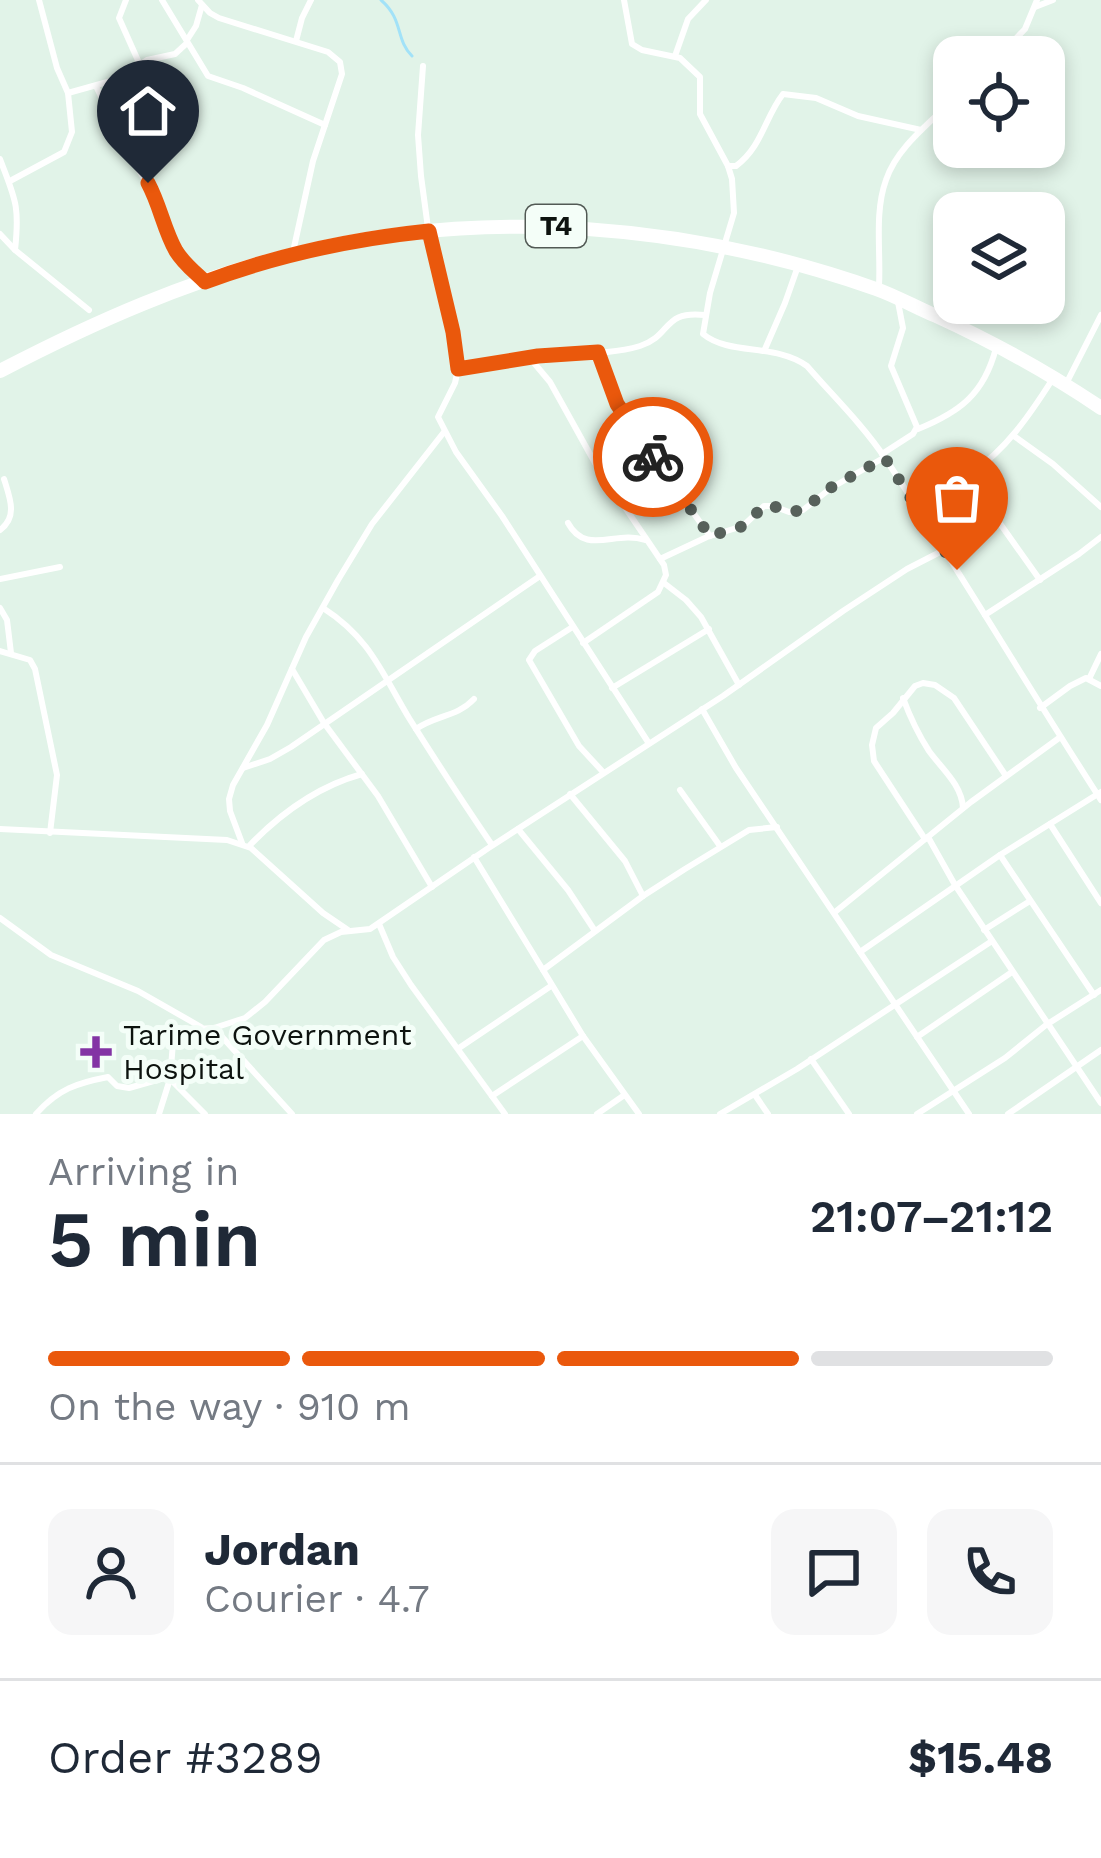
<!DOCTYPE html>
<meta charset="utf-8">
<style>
body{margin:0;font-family:"Work Sans",sans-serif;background:#f6f6f7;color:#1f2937;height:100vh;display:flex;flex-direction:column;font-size:45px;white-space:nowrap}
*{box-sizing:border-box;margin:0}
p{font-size:39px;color:#747a83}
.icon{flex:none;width:66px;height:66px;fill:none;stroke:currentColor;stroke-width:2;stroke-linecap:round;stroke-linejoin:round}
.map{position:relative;height:1114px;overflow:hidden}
.details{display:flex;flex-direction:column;background:#fff;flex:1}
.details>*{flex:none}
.fabs{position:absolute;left:933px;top:36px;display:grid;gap:24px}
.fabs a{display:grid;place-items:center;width:132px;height:132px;border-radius:24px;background:#fff;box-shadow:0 6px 18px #0003;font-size:60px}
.pin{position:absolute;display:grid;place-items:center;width:102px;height:102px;color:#fff;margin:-123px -51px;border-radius:50% 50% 50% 0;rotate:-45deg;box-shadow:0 0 12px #0007}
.pin .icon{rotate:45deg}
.courier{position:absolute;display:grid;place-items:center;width:120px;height:120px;margin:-60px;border:9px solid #ea580c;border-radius:50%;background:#fff;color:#222;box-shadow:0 3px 15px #0007}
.summary em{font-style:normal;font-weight:600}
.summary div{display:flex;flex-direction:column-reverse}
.summary{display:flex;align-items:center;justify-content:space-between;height:204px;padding:0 48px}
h1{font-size:78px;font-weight:600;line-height:90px}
.bar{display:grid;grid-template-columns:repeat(4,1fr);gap:18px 12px;align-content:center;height:144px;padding:0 48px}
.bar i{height:15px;border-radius:9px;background:#e0e1e3}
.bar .selected{background:#ea580c}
.bar p{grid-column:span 4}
.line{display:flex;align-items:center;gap:30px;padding:0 48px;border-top:3px solid #e0e1e3}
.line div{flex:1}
.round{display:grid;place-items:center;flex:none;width:126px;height:126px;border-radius:24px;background:#f6f6f7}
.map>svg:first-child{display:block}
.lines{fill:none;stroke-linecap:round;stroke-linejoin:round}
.stream{stroke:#a2e2f8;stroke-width:3}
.street{stroke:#fff;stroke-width:6}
.highway{stroke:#fff;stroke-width:14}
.done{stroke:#57615b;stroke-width:12;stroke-dasharray:0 21.6}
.route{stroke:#ea580c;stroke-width:15}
.poi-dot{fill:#8334a4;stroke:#f4fef8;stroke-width:4.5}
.labels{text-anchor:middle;stroke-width:10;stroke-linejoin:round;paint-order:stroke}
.shield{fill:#f4fef8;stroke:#525a55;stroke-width:3}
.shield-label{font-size:27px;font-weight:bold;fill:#0d130f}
.poi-label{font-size:30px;fill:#0d130f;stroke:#f4fef8;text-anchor:start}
</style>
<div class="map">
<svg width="1101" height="1114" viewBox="0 0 1101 1114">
<rect width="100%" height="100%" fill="#e1f3e8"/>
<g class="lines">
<!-- stream -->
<path class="stream" d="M 381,0 C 404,20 395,39 412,56"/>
<!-- street -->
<g class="street">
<path d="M 126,0 L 119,18 L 140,65"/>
<path d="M 162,0 L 208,76 L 243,88 L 325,125"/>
<path d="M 198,0 L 210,13 L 219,18 L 328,52 L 340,62 L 342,74 L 313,161 L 293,252"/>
<path d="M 624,0 L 632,44 L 642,50 L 680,58 L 700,77 L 700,114 L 728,166 L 732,179 L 734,213 L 710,293 L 703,334 C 730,356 775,343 807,366 C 833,396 863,425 885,458 C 959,570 1028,687 1101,800"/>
<path d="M 1035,7 L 1053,0"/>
<path d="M 187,40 L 196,26 L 202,5"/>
<path d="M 296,41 L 302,18 L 311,0"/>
<path d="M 675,56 L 688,19 L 706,0"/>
<path d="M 998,57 L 1025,29 L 1037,0"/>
<path d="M 423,66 L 418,135 L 421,176 L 430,243 L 453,332 L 458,369 L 455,383 L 438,417 L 456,452 L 502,516 L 648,742"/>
<path d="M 96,86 L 124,145 L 159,204 L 168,236 L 178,256 L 202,280"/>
<path d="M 68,93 L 118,79 L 147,60 L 175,54 L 187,43"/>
<path d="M 0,159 C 15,199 20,205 15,250 L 89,310"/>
<path d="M 728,166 L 736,166 C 762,147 765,117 783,94 L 816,98 L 858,116 L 921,130"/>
<path d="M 10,181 L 64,152 L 72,132 L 68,93 L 57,68 L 39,0"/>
<path d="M 0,234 L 15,250"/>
<path d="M 879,286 C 881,252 874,213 886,180 C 897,147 930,123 954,99"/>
<path d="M 765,349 L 785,303 L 797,269"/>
<path d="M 598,352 L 625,418 L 710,536"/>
<path d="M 529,357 L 550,382 L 595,463 L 664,565 L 666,575 L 658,592 L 583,643"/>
<path d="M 458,369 C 484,366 509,359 534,356 C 569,352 607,356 640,346 C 672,336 662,310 705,315"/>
<path d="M 1067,382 L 1101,315"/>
<path d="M 918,429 C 960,412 984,394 996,348"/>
<path d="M 1014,436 L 1053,464 L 1101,507"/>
<path d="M 882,454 L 913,434 L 917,427 L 891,366 L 903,328 L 898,302"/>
<path d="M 967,477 L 1040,580"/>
<path d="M 917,510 C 934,495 954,487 972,473 C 1007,448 1029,416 1052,380"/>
<path d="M 568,523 C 586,556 615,530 645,540"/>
<path d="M 0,530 C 18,517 10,498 4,479"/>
<path d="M 660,559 L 707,537 L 743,526 L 764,506 L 773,506 L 789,512 L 803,510 L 831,488 L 885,457"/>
<path d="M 0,579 L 60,567"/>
<path d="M 664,583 L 686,600 L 701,617 L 739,685"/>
<path d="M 0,608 L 7,620 L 11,653"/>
<path d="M 323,608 C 370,638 382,673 409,718 C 436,761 464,804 492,845"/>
<path d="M 985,615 L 1079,554 L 1101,537"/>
<path d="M 571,628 L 535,651 L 529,660 L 579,746 L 603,772"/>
<path d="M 0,651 L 30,660 L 35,669 L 57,775 L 50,833"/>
<path d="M 292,669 L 324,723 L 378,796 L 432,887"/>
<path d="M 1089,679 L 1101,654"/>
<path d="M 612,688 L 709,629"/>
<path d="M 903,698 C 910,717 918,734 929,751 C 942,769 962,785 963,808"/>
<path d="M 1040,708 L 1070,686 L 1086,678 L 1101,686"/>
<path d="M 702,709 L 736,768 L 969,1114"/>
<path d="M 416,729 C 436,715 457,717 474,699"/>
<path d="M 243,768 L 270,759 L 291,747 L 540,576"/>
<path d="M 680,790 L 720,846"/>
<path d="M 570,794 L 625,861 L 643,896"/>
<path d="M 1050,824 L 1101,903"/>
<path d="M 0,829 L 227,840 L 251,848 L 323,913 L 348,930"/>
<path d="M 518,829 L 568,890 L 595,931"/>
<path d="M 928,837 L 955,885 L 1101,1103"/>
<path d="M 925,839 L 874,761 L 872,745 L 876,728 L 893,713 L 915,686 L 923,683 L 935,685 L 954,698 L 1006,776"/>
<path d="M 242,843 L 230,811 L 229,799 L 233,785 L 267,725 L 306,637 L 338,580 L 372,524 L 444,432"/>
<path d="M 250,845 C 281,813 319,786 362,774"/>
<path d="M 1000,855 L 1094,995"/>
<path d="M 474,857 L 543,970"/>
<path d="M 835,912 L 971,802 L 1059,738"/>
<path d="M 0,918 L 51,955 L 138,991 L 201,1027"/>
<path d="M 379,924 L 393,957 L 411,985 L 505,1114"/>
<path d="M 984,930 L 1030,901"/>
<path d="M 860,952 L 1000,855 L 1101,792"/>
<path d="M 214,1028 L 292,1114"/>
<path d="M 917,1037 L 1012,972"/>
<path d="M 459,1048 L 551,986"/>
<path d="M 811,1059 L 849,1114"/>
<path d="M 170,1079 L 205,1114"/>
<path d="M 755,1095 L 768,1114"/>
<path d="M 492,1096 L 583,1036"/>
<path d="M 36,1114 C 58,1089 77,1083 108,1077 L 117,1086 L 129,1088 L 171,1076"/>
<path d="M 159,1114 L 170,1079 L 173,1043 L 181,1030 L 214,1028 L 245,1018 L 265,1002 L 324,940 L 341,932 L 370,929 L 487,849 L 723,696 L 843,611 L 907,569 L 944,550"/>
<path d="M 597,1114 L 623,1096"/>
<path d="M 639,1114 L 583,1036 L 543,970 L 643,896 L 685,869 L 749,830 L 777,827"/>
<path d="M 720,1114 L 797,1069 L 992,941"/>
<path d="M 917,1114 L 1005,1058 L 1046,1025 L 1101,990"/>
<path d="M 1008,1114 L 1101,1050"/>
</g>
<!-- highway -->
<path class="highway" d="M 0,371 C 94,322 191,279 295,254 C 486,206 692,224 876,289 C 896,296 915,307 934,315 C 993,342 1048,372 1101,408"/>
</g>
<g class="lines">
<!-- done -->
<path class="done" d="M 653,457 L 710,536 L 743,526 L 764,506 L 773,506 L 789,512 L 803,510 L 830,488 L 885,458 L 957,570"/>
<!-- route -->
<path class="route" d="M 148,183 C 160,205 164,230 176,251 C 184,264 195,272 205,282 C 277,255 352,239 429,231 L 453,332 L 458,369 L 538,356 L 598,352 L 617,404 L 653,457"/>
</g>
<!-- markers -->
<path class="poi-dot" d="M90 1034h12v12h12v12h-12v12h-12v-12h-12v-12h12z"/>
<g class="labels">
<!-- shield labels -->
<rect class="shield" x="526" y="205" width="60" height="42" rx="9"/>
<g class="shield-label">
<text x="556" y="235">T4</text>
</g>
<!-- poi labels -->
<g class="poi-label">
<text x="123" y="1045">Tarime Government<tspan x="123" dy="34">Hospital</tspan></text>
</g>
</g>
</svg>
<div class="fabs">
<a><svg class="icon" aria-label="locate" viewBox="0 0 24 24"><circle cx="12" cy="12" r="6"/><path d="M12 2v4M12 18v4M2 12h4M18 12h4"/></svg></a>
<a><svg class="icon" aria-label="layers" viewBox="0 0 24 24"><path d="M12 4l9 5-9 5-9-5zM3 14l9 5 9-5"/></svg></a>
</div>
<div class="pin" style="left:957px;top:570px;background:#ea580c"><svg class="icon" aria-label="bag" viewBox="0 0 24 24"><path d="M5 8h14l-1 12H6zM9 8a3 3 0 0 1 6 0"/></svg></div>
<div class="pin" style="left:148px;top:183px;background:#1f2937"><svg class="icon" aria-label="home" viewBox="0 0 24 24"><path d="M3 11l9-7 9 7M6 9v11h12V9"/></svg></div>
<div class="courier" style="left:653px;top:457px"><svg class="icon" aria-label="bike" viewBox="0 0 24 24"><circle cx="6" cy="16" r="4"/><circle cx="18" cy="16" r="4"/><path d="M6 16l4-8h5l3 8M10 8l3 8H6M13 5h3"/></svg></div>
</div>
<section class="details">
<div class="summary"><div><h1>5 min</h1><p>Arriving in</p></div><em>21:07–21:12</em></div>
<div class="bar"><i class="selected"></i><i class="selected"></i><i class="selected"></i><i></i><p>On the way · 910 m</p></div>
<div class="line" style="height:216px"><a class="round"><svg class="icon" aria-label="person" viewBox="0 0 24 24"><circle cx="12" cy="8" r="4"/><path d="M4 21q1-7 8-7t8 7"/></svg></a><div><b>Jordan</b><p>Courier · 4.7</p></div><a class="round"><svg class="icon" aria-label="chat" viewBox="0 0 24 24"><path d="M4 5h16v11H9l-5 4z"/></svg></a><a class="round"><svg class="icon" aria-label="phone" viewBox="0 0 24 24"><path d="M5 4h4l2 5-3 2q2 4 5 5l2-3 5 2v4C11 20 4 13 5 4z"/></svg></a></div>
<div class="line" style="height:156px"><div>Order #3289</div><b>$15.48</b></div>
</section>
